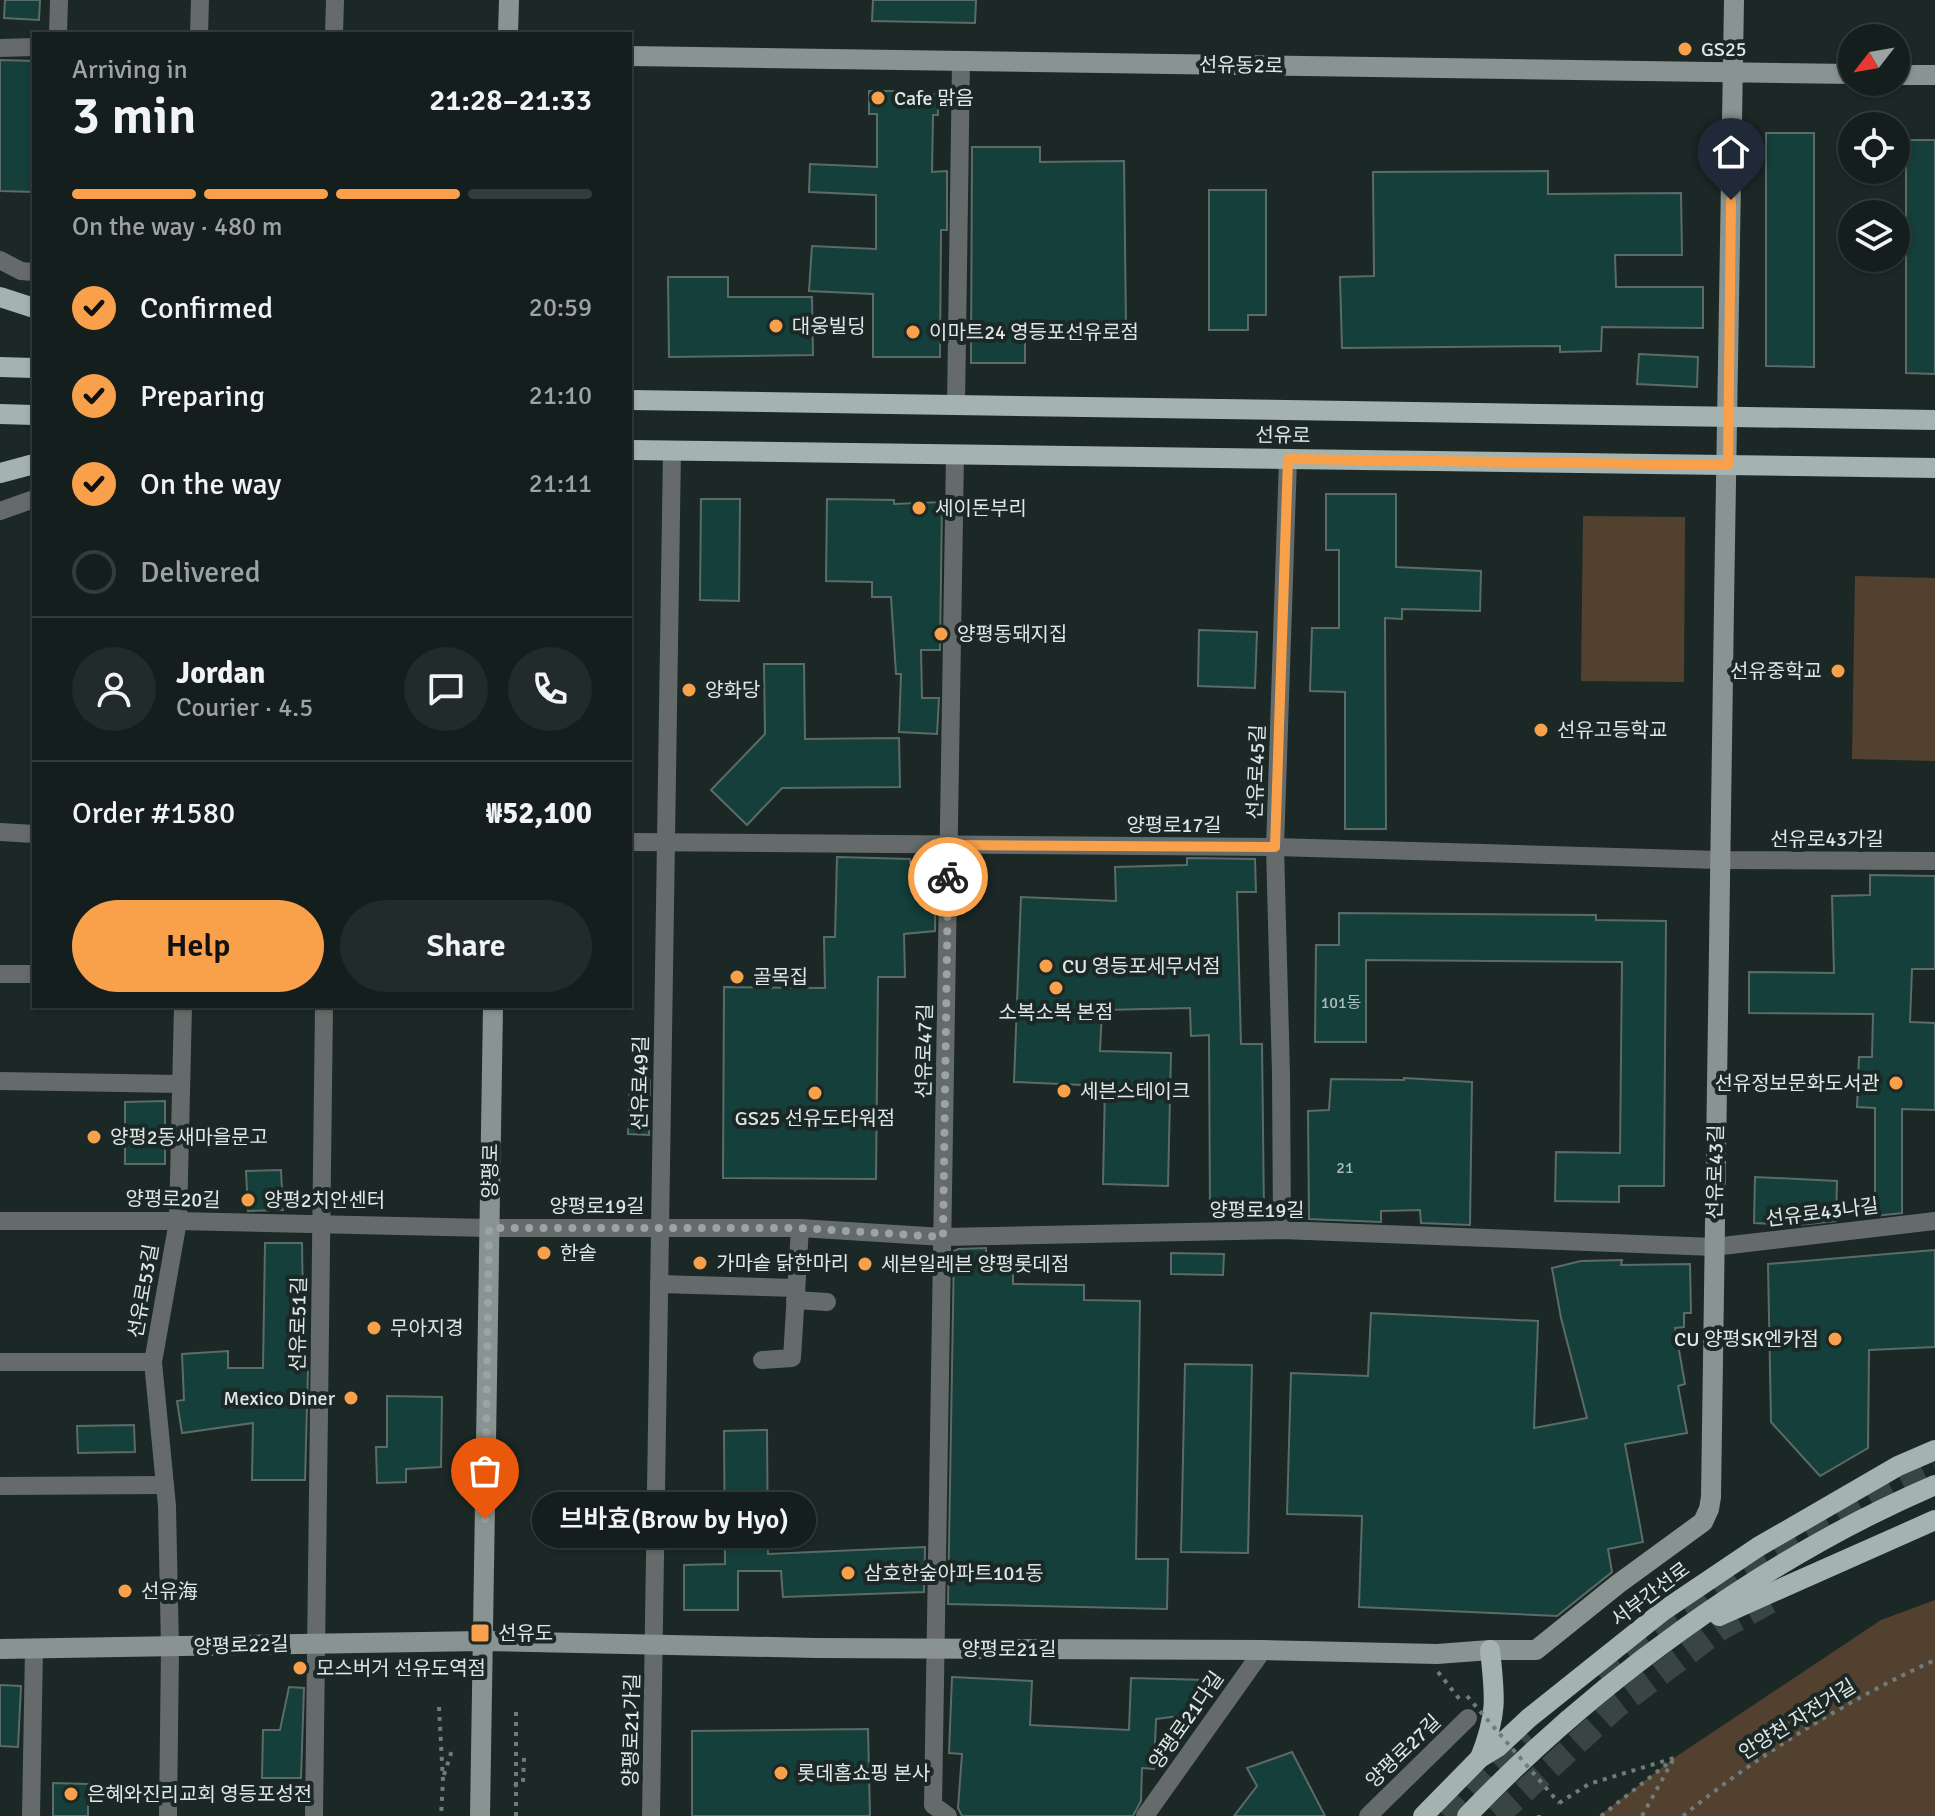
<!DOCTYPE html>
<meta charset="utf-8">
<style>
body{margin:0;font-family:Signika,"Noto Sans KR",sans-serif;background:#212b29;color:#f1f3f6;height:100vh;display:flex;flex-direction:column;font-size:30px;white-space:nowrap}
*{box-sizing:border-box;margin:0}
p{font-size:26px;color:#9da2a3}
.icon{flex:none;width:44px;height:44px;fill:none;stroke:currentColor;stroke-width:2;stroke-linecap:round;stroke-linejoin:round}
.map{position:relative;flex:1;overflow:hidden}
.panel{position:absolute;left:32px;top:32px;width:600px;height:976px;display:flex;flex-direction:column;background:#141e1c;border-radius:0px;box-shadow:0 2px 6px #0004,0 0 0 2px #333c3b}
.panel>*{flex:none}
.needle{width:52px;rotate:239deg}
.tools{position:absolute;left:1838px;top:24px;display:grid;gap:16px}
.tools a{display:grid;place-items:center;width:72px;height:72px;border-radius:50%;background:#141e1c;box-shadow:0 2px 6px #0004,0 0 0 2px #333c3b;font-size:40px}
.pin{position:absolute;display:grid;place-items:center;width:68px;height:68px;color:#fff;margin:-82px -34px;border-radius:50% 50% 50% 0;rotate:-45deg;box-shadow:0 0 8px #0007}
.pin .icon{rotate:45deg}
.courier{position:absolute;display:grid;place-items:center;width:80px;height:80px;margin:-40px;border:6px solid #f8a14a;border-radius:50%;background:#fff;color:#222;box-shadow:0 2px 10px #0007}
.bubble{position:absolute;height:56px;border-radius:28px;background:#141e1c;box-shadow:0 2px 6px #0004,0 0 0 2px #333c3b;font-size:26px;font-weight:600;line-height:56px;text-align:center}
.overview em{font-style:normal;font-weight:600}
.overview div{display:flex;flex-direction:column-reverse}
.overview{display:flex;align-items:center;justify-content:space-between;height:136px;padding:0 40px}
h1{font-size:52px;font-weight:600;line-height:60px}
.bar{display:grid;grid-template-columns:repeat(4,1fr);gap:12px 8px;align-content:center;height:96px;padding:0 40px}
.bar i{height:10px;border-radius:6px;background:#333c3b}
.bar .current{background:#f8a14a}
.bar p{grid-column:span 4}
.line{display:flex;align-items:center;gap:20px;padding:0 40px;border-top:2px solid #333c3b}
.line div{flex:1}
.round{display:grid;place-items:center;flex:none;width:84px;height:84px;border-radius:42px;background:#212b29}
ol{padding:0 40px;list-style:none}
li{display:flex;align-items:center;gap:24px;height:88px}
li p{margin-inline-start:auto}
li .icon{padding:8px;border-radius:50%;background:#f8a14a;color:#111;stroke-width:4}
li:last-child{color:#9da2a3}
li i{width:44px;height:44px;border:4px solid #333c3b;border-radius:50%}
.cta{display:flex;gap:16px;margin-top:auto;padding:16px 40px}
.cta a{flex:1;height:92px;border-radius:48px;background:#f8a14a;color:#111;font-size:32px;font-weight:600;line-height:92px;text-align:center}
.cta a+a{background:#212b29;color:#f1f3f6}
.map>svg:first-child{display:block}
.green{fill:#534130}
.building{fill:#143f3a;stroke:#5c6b68;stroke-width:2}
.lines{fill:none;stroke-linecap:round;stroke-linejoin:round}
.highway-tunnel{stroke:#384543;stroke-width:24;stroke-dasharray:24 12;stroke-linecap:butt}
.path{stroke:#717c7a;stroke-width:4;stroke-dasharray:4 6;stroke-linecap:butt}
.street{stroke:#656b6a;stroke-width:18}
.secondary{stroke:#899391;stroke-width:20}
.primary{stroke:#a4b2b0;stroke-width:20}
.path-bridge{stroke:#717c7a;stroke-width:4;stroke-dasharray:4 6;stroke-linecap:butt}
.done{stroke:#9aa4a3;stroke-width:8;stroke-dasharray:0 14.4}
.route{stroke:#f8a14a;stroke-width:10}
.poi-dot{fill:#f8a14a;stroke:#1b2826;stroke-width:3}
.labels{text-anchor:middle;stroke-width:8;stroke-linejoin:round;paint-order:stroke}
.number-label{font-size:16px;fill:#acbdbb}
.poi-label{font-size:20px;fill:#dfe7e6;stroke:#1b2826;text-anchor:start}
.street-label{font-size:20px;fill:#dfe7e6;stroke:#1b2826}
</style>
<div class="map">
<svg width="1935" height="1816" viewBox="0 0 1935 1816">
<rect width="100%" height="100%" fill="#1b2826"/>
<!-- green -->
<g class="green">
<path d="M 1583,516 L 1685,517 L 1684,682 L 1581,681 Z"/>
<path d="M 1855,576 L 1935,578 L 1935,761 L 1852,759 Z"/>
<path d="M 1935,1600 L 1935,1816 L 1599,1816 L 1674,1758 L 1881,1620 Z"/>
</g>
<!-- building -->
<g class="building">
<path d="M 5,0 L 40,0 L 39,20 L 4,18 Z"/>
<path d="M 873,0 L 976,0 L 975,23 L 872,21 Z"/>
<path d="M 0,60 L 34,61 L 34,192 L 0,191 Z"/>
<path d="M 869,91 L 902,91 L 902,95 L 938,94 L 938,115 L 933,115 L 932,172 L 947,171 L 947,230 L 941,230 L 940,357 L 873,357 L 873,294 L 809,291 L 812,246 L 876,249 L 876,195 L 809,192 L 810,164 L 877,167 L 877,114 L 869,114 Z"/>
<path d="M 1766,133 L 1814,133 L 1814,367 L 1766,366 Z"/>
<path d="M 1906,140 L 1935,140 L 1935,374 L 1906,373 Z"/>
<path d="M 972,147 L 1040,147 L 1040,162 L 1124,161 L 1126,328 L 1025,329 L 1025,363 L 971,363 Z"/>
<path d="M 1548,171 L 1548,194 L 1681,193 L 1682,255 L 1615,255 L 1616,287 L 1703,287 L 1703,328 L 1602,327 L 1601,351 L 1560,352 L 1560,346 L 1342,348 L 1340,277 L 1374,276 L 1373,172 Z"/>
<path d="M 1209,190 L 1266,190 L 1266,315 L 1248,315 L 1248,330 L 1209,330 Z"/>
<path d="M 668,277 L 728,277 L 728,297 L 812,297 L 813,355 L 669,357 Z"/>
<path d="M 1639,354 L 1698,357 L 1697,387 L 1637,384 Z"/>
<path d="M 1326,494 L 1396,494 L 1396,567 L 1481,571 L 1480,611 L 1402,609 L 1402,619 L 1385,618 L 1386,829 L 1345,829 L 1345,692 L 1310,691 L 1312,628 L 1339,628 L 1339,550 L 1326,550 Z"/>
<path d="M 701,499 L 740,499 L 739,601 L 700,600 Z"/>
<path d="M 827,499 L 894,500 L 894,504 L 942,502 L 940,650 L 921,650 L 922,698 L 939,698 L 937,734 L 899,732 L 901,674 L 896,674 L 891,597 L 872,597 L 872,582 L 826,581 Z"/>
<path d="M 1199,630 L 1257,632 L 1255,688 L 1198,686 Z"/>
<path d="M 764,664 L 804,664 L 805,739 L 899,738 L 900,787 L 782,788 L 747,825 L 711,790 L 765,734 Z"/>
<path d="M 837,857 L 910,859 L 910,863 L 936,863 L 935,931 L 904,934 L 905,977 L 878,977 L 876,1179 L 723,1178 L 724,987 L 825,988 L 824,937 L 835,937 Z"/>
<path d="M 1187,858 L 1255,859 L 1256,892 L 1237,892 L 1241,1044 L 1262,1044 L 1264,1213 L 1210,1214 L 1209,1035 L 1191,1036 L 1190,1008 L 1102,1010 L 1100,1051 L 1171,1053 L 1168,1186 L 1103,1184 L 1105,1086 L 1014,1082 L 1021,897 L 1116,901 L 1115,867 L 1187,865 Z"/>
<path d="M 1870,875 L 1935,876 L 1935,969 L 1912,969 L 1910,1022 L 1935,1023 L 1935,1110 L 1902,1109 L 1902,1213 L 1875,1216 L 1875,1108 L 1857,1107 L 1859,1057 L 1872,1057 L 1873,1014 L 1749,1013 L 1749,972 L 1834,973 L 1832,896 L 1870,895 Z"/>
<path d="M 1339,913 L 1596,915 L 1596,920 L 1666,921 L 1664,1186 L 1619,1186 L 1619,1202 L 1555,1201 L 1556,1152 L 1620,1153 L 1622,962 L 1366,960 L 1366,1042 L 1315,1042 L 1316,945 L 1339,945 Z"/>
<path d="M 1404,1078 L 1472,1082 L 1470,1225 L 1421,1223 L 1420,1210 L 1381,1211 L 1381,1222 L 1309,1219 L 1308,1111 L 1329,1110 L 1331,1079 L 1404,1080 Z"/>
<path d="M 630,1079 L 650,1080 L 649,1135 L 628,1134 Z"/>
<path d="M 165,1101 L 165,1164 L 125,1164 L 125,1102 Z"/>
<path d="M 281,1170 L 283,1210 L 248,1211 L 246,1171 Z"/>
<path d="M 1755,1177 L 1837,1181 L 1836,1221 L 1799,1225 L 1754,1223 Z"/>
<path d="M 265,1243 L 302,1243 L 304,1369 L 308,1369 L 305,1480 L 252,1480 L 253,1423 L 182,1433 L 177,1401 L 184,1400 L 182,1354 L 228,1351 L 228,1368 L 263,1368 Z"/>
<path d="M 986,1248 L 986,1257 L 1013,1257 L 1013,1284 L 1084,1285 L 1084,1300 L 1140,1301 L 1136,1559 L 1168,1559 L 1167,1609 L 948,1604 L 954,1251 L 958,1249 Z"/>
<path d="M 1935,1250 L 1935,1347 L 1869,1350 L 1868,1448 L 1820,1476 L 1771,1422 L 1768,1264 Z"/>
<path d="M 1171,1253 L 1224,1254 L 1223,1275 L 1171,1274 Z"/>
<path d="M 1622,1260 L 1621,1265 L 1690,1264 L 1691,1313 L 1684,1313 L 1684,1327 L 1675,1328 L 1685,1384 L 1678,1386 L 1687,1433 L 1625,1444 L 1643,1542 L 1608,1549 L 1612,1572 L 1557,1616 L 1359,1607 L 1362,1516 L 1287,1514 L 1291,1373 L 1368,1376 L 1371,1313 L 1538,1321 L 1534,1428 L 1587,1418 L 1561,1318 L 1552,1268 L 1581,1261 Z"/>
<path d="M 1185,1364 L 1252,1365 L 1248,1553 L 1181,1552 Z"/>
<path d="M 387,1396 L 442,1397 L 441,1467 L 406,1469 L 406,1482 L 377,1483 L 376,1447 L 387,1447 Z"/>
<path d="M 134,1425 L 135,1452 L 78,1453 L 77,1426 Z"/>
<path d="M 767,1430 L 768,1554 L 925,1547 L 924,1592 L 783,1597 L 781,1571 L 738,1571 L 738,1610 L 684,1610 L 684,1565 L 725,1564 L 724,1431 Z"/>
<path d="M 952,1677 L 1032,1681 L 1030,1725 L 1129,1730 L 1131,1678 L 1207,1680 L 1203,1713 L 1156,1719 L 1154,1769 L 1142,1768 L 1141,1801 L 1133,1816 L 962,1816 L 958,1808 L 962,1754 L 949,1753 Z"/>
<path d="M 0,1685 L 21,1686 L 18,1747 L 0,1746 Z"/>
<path d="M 289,1687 L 304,1688 L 301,1778 L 262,1778 L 263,1730 L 280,1730 Z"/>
<path d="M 868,1729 L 870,1816 L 692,1816 L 692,1731 Z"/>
<path d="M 1292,1752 L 1325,1816 L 1234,1816 L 1257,1786 L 1247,1768 Z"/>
<path d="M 53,1783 L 88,1784 L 88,1816 L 53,1816 Z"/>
</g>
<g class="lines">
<!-- highway-tunnel -->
<g class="highway-tunnel">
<path d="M 1598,1674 L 1743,1569 L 1871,1498 L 1935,1466"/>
<path d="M 1445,1816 L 1526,1733"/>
<path d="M 1497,1816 L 1616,1707 L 1720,1629 L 1771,1601"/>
</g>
<!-- path -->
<g class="path">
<path d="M 1438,1672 L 1461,1701"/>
<path d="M 439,1707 L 443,1781 L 441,1816"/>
<path d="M 444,1775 L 452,1750"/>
<path d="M 514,1786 L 523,1782 L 524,1758"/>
<path d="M 1559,1803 L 1589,1784 L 1674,1758"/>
<path d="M 1539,1815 L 1539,1816"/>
<path d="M 516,1816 L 516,1709"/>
<path d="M 1601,1816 L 1672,1760"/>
<path d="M 1642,1816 L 1673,1760"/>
<path d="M 1683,1816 C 1756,1756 1849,1699 1935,1660"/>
</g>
<!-- street -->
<g class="street">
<path d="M 58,34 L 59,0"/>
<path d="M 199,34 L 200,0"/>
<path d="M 334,34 L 335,0"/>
<path d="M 0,48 L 34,47"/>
<path d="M 0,260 L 21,271 L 34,272"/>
<path d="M 956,405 L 961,61"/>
<path d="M 0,511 L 34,499"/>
<path d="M 0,832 L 34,834"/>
<path d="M 630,842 L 1275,847 L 1718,860 L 1935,861"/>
<path d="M 0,974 L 34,974"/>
<path d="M 0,1081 L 181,1084"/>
<path d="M 0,1221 L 178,1221 L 489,1228 L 800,1228 L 943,1237 L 1282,1230 L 1714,1247 L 1935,1221"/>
<path d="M 1282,1230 L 1281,1073 L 1275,847 L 1288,459"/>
<path d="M 659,1284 L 796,1288"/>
<path d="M 795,1300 L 827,1302"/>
<path d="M 762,1360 L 792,1358 L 800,1228"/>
<path d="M 0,1362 L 153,1362"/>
<path d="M 0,1486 L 164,1485"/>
<path d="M 31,1816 L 34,1649"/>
<path d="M 168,1816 L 170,1648 L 167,1506 L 153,1362 L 178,1221 L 183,1006"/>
<path d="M 314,1816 L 324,1006"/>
<path d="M 651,1816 L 672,450"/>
<path d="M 948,1816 L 933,1805 L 955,455"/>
<path d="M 1145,1816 L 1263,1650"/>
<path d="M 1368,1816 L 1468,1718"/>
</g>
<!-- secondary -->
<g class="secondary">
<path d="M 508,34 L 509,0"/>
<path d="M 630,56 L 1852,74"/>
<path d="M 1896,75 L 1935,75"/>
<path d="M 0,1649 L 483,1641 L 816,1648 L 1263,1650 L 1437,1654 L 1490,1650 L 1536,1650 L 1618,1584 L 1703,1522 L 1709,1509 L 1711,1497 C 1715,998 1727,499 1734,0"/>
<path d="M 480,1816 L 493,1006"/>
</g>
<!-- primary -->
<g class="primary">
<path d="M 0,297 L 34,308"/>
<path d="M 0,367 L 34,368"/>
<path d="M 630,400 L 1935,420"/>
<path d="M 0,414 L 34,415"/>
<path d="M 630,450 L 1935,468"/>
<path d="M 0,473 L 34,464"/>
<path d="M 1719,1616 L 1935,1520"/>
<path d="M 1480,1758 C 1498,1713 1495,1696 1490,1650"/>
<path d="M 1423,1816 L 1480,1758 L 1498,1747 L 1529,1718 L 1663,1611 L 1758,1547 L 1898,1466 L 1935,1450"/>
<path d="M 1467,1816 C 1595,1682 1765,1558 1935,1485"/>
</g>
<!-- path-bridge -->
<path class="path-bridge" d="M 1467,1696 L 1559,1803"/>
</g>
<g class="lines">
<!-- done -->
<path class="done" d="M 485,1519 L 489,1228 L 800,1228 L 943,1237 L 948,877"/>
<!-- route -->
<path class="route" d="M 948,877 L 948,845 L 1275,847 L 1288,459 L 1728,465 L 1731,200"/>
</g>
<!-- markers -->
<g class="poi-dot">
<circle cx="1685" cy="49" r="8"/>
<circle cx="878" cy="98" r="8"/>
<circle cx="776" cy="326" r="8"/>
<circle cx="913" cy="332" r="8"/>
<circle cx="919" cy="508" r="8"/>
<circle cx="941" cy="634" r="8"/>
<circle cx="1838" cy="671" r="8"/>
<circle cx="689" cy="690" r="8"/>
<circle cx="1541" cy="730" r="8"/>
<circle cx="1046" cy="966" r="8"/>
<circle cx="737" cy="977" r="8"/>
<circle cx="1056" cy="988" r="8"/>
<circle cx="1896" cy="1083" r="8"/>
<circle cx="1064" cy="1091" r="8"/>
<circle cx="815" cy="1093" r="8"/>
<circle cx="94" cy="1137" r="8"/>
<circle cx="248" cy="1200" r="8"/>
<circle cx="544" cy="1253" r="8"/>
<circle cx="700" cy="1263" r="8"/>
<circle cx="865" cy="1264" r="8"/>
<circle cx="374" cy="1328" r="8"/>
<circle cx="1835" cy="1339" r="8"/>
<circle cx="351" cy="1398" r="8"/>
<circle cx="848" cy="1573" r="8"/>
<circle cx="125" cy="1591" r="8"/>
<rect x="470" y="1623" width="20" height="20" rx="4"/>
<circle cx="300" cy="1668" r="8"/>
<circle cx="781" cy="1773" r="8"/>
<circle cx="71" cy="1794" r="8"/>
</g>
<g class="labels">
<!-- number labels -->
<g class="number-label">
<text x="1341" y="1008">101동</text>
<text x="1345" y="1173">21</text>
</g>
<!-- poi labels -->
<g class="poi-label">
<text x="1701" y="56">GS25</text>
<text x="894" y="105">Cafe 맑음</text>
<text x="792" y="333">대웅빌딩</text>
<text x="929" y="339">이마트24 영등포선유로점</text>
<text x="935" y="515">세이돈부리</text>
<text x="957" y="641">양평동돼지집</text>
<text x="1822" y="678" text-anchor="end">선유중학교</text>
<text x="705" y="697">양화당</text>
<text x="1557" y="737">선유고등학교</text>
<text x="1062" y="973">CU 영등포세무서점</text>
<text x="753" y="984">골목집</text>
<text x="1056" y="1019" text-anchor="middle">소복소복 본점</text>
<text x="1880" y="1090" text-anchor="end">선유정보문화도서관</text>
<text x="1080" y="1098">세븐스테이크</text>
<text x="815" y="1125" text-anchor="middle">GS25 선유도타워점</text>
<text x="110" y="1144">양평2동새마을문고</text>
<text x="264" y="1207">양평2치안센터</text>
<text x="560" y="1260">한솥</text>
<text x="716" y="1270">가마솥 닭한마리</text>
<text x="881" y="1271">세븐일레븐 양평롯데점</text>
<text x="390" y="1335">무아지경</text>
<text x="1819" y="1346" text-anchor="end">CU 양평SK엔카점</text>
<text x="335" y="1405" text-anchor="end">Mexico Diner</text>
<text x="864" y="1580">삼호한숲아파트101동</text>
<text x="141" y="1598">선유海</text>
<text x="498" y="1640">선유도</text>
<text x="316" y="1675">모스버거 선유도역점</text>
<text x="797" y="1780">롯데홈쇼핑 본사</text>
<text x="87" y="1801">은혜와진리교회 영등포성전</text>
</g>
<!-- street labels -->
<g class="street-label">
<text transform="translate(1241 65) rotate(1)" y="7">선유동2로</text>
<text transform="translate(1283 435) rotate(1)" y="7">선유로</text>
<text transform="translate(1256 772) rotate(-88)" y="7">선유로45길</text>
<text x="1174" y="832">양평로17길</text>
<text x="1827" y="846">선유로43가길</text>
<text transform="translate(924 1051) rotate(-89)" y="7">선유로47길</text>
<text transform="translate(640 1083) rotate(-89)" y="7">선유로49길</text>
<text transform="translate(490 1171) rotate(-89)" y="7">양평로</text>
<text transform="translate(1715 1172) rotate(-89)" y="7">선유로43길</text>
<text transform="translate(173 1199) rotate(1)" y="7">양평로20길</text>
<text x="597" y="1213">양평로19길</text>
<text x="1257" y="1217">양평로19길</text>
<text transform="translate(1822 1212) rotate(-7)" y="7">선유로43나길</text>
<text transform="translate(143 1291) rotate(-80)" y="7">선유로53길</text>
<text transform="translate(298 1324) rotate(-89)" y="7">선유로51길</text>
<text transform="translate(1650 1594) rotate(-37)" y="7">서부간선로</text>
<text transform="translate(241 1645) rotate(-2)" y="7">양평로22길</text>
<text x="1009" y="1656">양평로21길</text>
<text transform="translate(1797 1719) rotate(-32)" y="7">안양천 자전거길</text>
<text transform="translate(1186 1720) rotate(-55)" y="7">양평로21다길</text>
<text transform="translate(631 1730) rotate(-89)" y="7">양평로21가길</text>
<text transform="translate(1403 1751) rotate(-44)" y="7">양평로27길</text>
</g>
</g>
</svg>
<div class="tools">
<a><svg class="needle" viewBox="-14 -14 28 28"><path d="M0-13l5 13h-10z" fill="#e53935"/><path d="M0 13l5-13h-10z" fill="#9da2a3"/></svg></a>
<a><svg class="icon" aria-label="locate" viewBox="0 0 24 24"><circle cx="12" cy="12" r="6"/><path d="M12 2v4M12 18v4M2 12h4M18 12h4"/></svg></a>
<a><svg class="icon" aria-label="layers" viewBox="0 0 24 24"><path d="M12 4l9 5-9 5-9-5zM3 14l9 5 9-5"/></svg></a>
</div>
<div class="pin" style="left:485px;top:1519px;background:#ea580c"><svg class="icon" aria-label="bag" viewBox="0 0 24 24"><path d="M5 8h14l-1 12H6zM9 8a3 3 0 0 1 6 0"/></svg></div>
<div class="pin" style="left:1731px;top:200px;background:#1f2937"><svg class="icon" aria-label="home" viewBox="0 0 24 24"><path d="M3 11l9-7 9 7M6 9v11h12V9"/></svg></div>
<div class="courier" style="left:948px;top:877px"><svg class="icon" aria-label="bike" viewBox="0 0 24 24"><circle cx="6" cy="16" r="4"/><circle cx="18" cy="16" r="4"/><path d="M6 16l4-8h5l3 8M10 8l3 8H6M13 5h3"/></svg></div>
<div class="bubble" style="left:532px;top:1492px;width:284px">브바효(Brow by Hyo)</div>
<section class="panel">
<div class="overview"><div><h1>3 min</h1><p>Arriving in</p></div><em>21:28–21:33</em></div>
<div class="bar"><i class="current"></i><i class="current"></i><i class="current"></i><i></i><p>On the way · 480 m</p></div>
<ol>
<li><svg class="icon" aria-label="check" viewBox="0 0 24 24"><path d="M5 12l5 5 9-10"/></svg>Confirmed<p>20:59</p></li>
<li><svg class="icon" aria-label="check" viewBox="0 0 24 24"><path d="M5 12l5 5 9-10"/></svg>Preparing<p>21:10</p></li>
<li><svg class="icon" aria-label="check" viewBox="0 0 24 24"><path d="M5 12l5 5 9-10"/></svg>On the way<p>21:11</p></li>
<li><i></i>Delivered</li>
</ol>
<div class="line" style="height:144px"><a class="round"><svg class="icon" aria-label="person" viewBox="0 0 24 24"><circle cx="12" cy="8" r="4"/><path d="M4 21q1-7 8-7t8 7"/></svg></a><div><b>Jordan</b><p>Courier · 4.5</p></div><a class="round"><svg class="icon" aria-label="chat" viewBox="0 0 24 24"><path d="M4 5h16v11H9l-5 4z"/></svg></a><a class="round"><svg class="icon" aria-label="phone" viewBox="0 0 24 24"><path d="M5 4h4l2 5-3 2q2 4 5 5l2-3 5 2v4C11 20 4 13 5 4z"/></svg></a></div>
<div class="line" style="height:104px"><div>Order #1580</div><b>₩52,100</b></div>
<div class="cta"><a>Help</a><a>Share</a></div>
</section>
</div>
